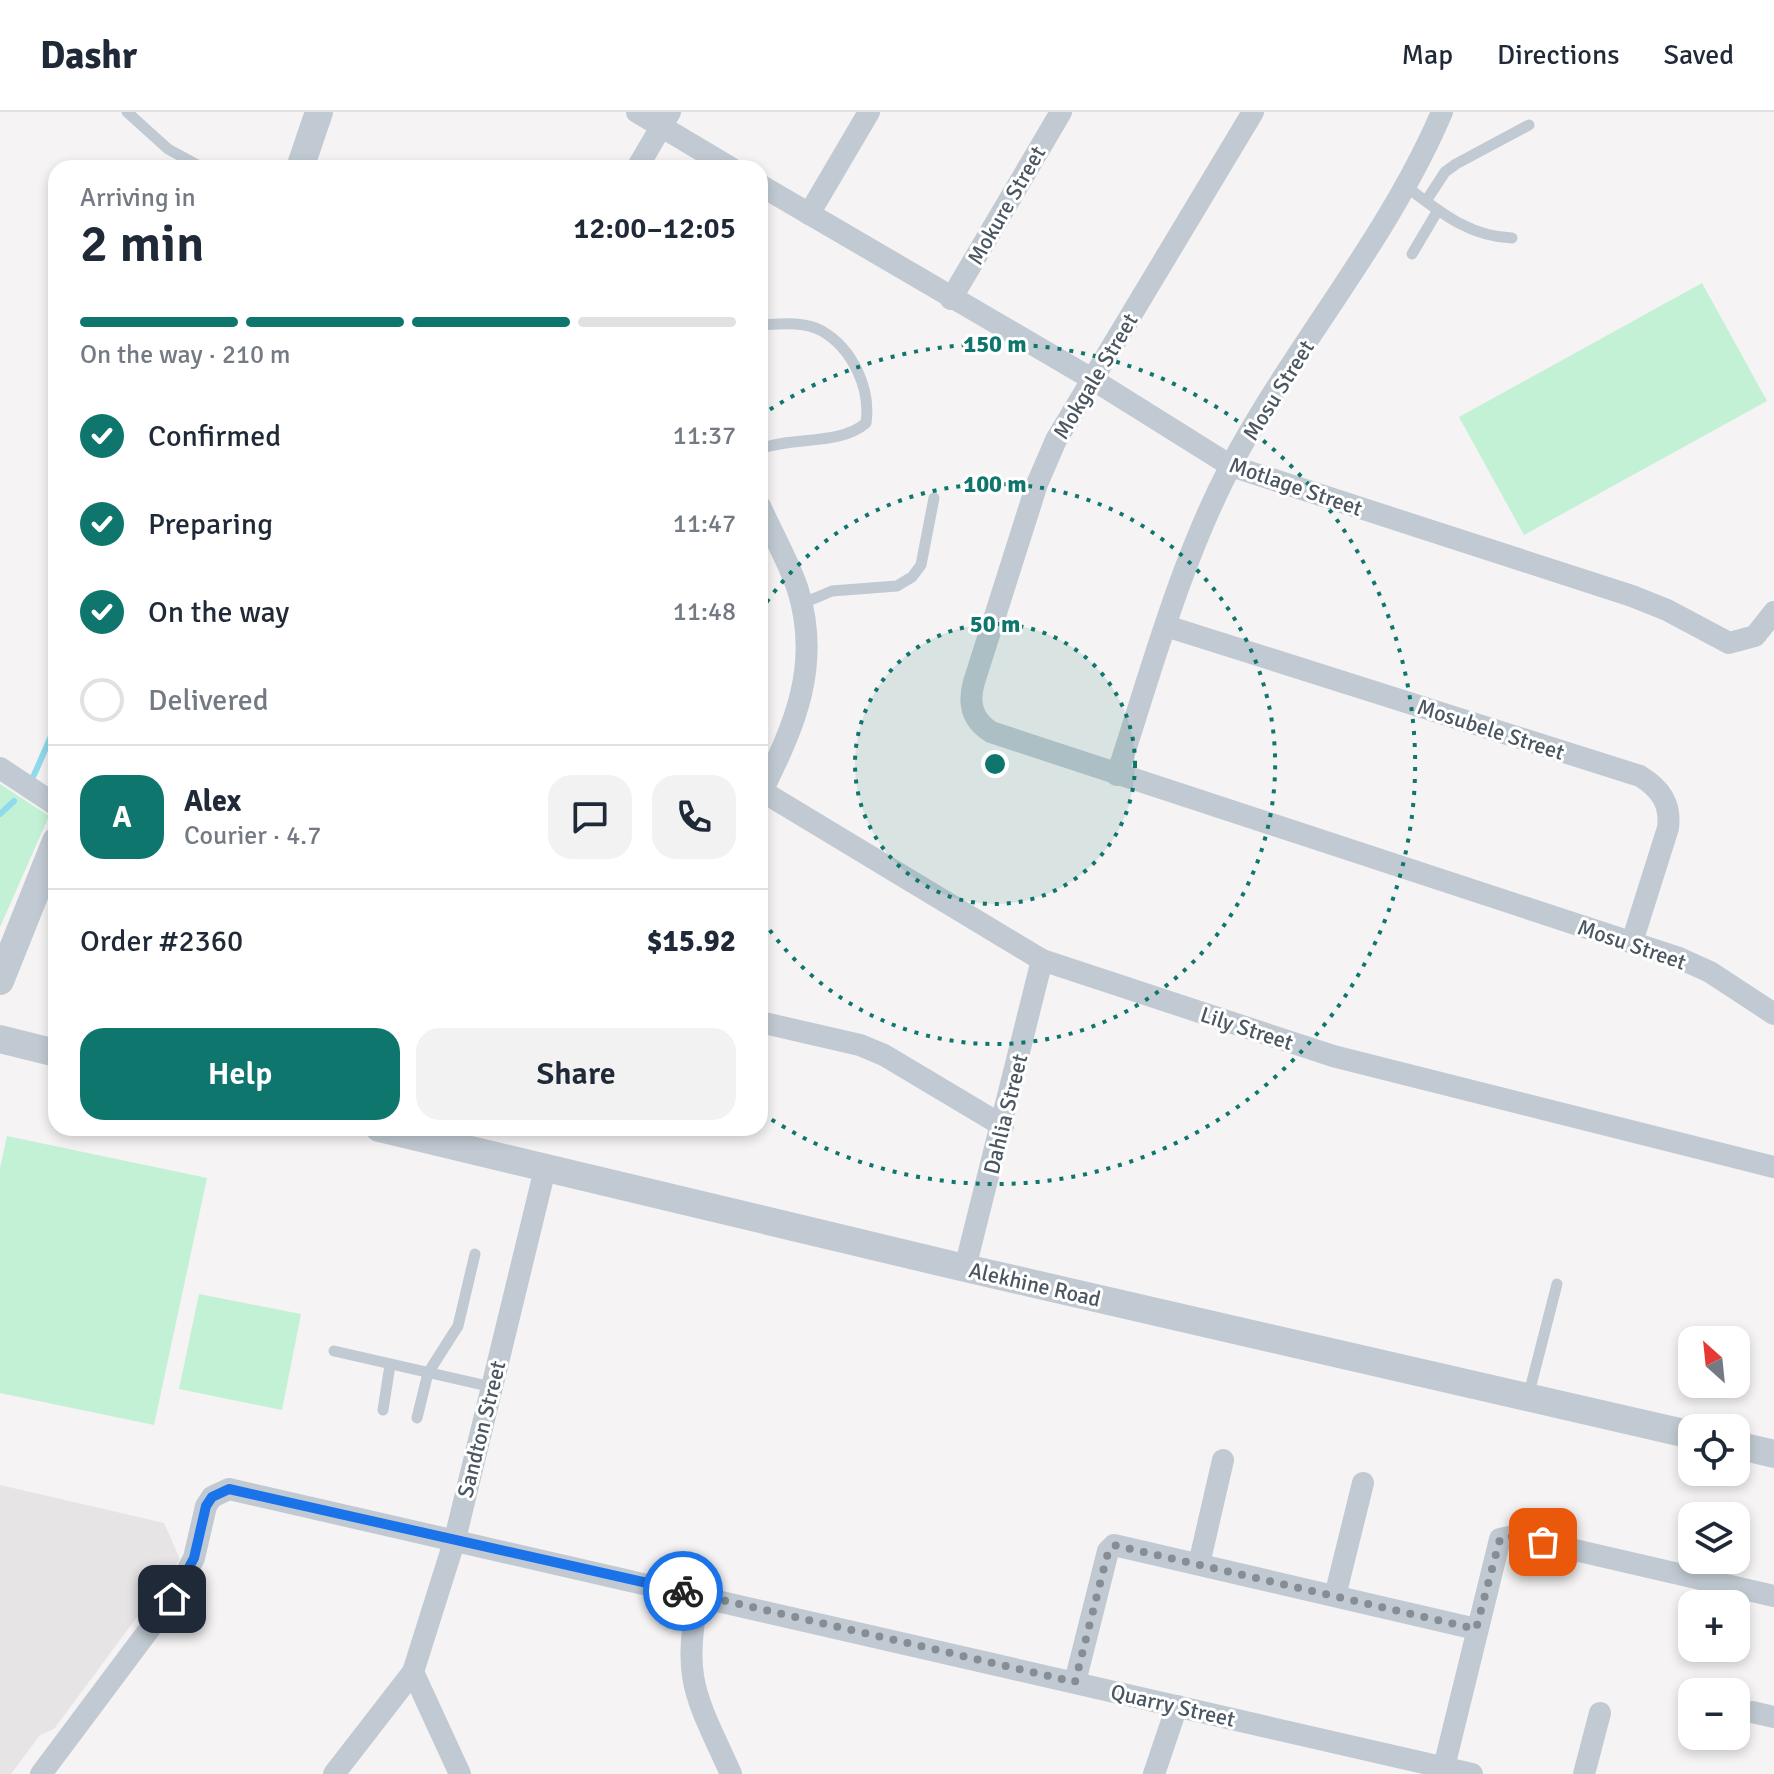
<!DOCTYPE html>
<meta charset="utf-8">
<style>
body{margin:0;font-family:Signika,sans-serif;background:#f2f2f3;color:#1f2937;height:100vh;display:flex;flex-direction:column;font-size:30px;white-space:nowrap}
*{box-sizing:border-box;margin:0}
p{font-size:26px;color:#747a83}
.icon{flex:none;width:44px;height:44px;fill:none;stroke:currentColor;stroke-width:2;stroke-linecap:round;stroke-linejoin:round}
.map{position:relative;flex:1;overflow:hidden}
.drawer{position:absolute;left:48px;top:48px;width:720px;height:976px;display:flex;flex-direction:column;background:#fff;border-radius:24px;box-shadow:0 4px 12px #0003}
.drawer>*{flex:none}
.needle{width:52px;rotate:333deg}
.buttons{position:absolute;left:1678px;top:1214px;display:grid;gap:16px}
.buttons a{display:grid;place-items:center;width:72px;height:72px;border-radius:16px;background:#fff;box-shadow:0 4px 12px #0003;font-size:40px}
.pin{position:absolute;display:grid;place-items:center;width:68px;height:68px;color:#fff;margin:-34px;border-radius:16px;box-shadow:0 4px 12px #0006}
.courier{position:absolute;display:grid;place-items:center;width:80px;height:80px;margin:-40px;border:6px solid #1a73e8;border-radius:50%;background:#fff;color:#222;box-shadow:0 2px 10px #0007}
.headline em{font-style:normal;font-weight:600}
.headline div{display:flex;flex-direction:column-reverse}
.headline{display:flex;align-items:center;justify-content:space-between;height:136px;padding:0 32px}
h1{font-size:52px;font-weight:600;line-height:60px}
.bar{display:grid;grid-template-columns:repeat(4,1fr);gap:12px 8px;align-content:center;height:96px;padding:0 32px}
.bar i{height:10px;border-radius:6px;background:#e0e1e3}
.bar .selected{background:#0f766e}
.bar p{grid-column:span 4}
.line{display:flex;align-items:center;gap:20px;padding:0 32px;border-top:2px solid #e0e1e3}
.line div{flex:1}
.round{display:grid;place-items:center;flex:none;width:84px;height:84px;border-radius:24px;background:#f2f2f3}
ol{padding:0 32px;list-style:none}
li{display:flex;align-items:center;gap:24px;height:88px}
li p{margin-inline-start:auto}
li .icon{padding:8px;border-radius:50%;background:#0f766e;color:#fff;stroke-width:4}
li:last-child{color:#747a83}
li i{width:44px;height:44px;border:4px solid #e0e1e3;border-radius:50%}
.primary-button{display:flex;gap:16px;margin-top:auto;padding:16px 32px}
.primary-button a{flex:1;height:92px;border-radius:24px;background:#0f766e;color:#fff;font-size:32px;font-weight:600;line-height:92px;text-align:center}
.primary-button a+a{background:#f2f2f3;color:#1f2937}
header{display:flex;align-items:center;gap:48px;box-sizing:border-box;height:112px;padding:0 40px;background:#fff;border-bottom:2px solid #e0e1e3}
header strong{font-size:38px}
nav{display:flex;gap:44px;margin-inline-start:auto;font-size:28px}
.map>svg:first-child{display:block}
.education{fill:#e6e4e5}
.green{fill:#c3f1d5}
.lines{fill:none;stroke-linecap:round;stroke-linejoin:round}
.stream{stroke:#90daee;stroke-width:6}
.service{stroke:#c1cad2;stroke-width:11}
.minor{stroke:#c1cad2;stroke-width:22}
.tertiary{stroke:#c1cad2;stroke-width:28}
.done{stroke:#868d94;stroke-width:8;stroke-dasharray:0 14.4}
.route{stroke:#1a73e8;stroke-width:10}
.ring{fill:none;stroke:#0f766e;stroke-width:4;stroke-dasharray:4 8}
.labels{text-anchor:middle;stroke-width:6;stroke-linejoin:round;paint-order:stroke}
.street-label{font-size:22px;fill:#4a5661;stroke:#fff}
.centre{fill:#0f766e;stroke:#fff;stroke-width:4}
.ring-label{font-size:24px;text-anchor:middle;font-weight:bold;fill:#0f766e;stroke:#fff;stroke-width:6;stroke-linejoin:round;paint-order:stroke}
</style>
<header>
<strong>Dashr</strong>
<nav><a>Map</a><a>Directions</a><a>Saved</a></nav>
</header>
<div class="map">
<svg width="1774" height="1662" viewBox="0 0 1774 1662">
<rect width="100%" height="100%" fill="#f5f3f3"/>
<!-- education -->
<path class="education" d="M 0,1373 L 164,1411 L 180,1447 L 54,1617 L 40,1623 L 11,1662 L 0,1662 Z"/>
<!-- green -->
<g class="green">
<path d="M 1702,171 L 1767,289 L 1524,423 L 1459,305 Z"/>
<path d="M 0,672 L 49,704 L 0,815 Z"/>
<path d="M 7,1024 L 207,1066 L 154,1313 L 0,1281 L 0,1056 Z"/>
<path d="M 199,1182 L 301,1202 L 282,1298 L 179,1277 Z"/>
</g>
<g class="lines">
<!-- stream -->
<g class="stream">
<path d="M 34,663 L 56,613"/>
<path d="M 0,702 L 14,689"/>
</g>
<!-- service -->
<g class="service">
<path d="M 127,0 L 168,37 L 203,56"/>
<path d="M 1404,73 C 1438,98 1468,125 1512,126"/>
<path d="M 1426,89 L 1445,60 L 1456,52 L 1529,13"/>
<path d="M 1412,142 L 1438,98"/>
<path d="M 760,213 C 780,212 804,209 822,219 C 853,237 871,277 866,311 C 839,334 793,324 760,337"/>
<path d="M 801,492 L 832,479 L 897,474 L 912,465 L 921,453 L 934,386"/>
<path d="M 334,1239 L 492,1275"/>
<path d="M 1528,1285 L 1557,1172"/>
<path d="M 383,1298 L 390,1253"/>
<path d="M 417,1306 L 428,1261 L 458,1214 L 475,1142"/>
</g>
<!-- minor -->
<g class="minor">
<path d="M 637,0 L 731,56"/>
<path d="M 1253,0 L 1056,328 L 1037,372 L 974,570 C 968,591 972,608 991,620 L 1679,846 L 1710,860 L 1774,902"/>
<path d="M 637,56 L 670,0"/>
<path d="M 760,73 L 1092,267 L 1231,354 L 1632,484 L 1667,498 L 1729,531 L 1755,524 L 1774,500"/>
<path d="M 809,102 L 869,0"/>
<path d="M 951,187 L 1061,0"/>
<path d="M 760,394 C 772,421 789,450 798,478 C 821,553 795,613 762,679"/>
<path d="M 1166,514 L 1640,664 C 1661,677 1671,692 1668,716 L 1632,830"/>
<path d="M 0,656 L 56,693"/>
<path d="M 1117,663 C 1151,560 1180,451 1230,355 C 1294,234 1388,127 1442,0"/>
<path d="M 760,678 L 1042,848 L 1333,944 L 1774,1055"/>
<path d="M 760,910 L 860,933 L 884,943 L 1003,1014"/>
<path d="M 965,1156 L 1042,848"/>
<path d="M 1199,1452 L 1223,1348"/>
<path d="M 699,1483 C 680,1567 698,1588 731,1662"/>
<path d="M 1335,1484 L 1363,1371"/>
<path d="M 413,1560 L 460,1662"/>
<path d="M 1075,1570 L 1108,1439 L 1114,1433 L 1476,1517"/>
<path d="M 1752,1600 L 1774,1605"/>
<path d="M 1444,1655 L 1500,1427 L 1514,1424 L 1774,1484"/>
<path d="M 41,1662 L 172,1487 L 194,1446 L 206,1394 L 212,1385 L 229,1377 L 1472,1662"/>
<path d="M 334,1662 L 413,1560 L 455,1427 L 545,1057"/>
<path d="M 1154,1662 L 1177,1594"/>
<path d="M 1584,1662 L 1600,1601"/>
</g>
<!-- tertiary -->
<g class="tertiary">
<path d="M 300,56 L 319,0"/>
<path d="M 0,869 L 56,729"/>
<path d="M 0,927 L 56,941"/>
<path d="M 379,1016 L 965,1156 L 1692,1323"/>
<path d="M 1736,1333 L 1774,1342"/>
</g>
</g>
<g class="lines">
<!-- done -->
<path class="done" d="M 683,1479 L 1075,1570 L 1107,1444 L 1114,1433 L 1476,1517 L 1500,1427 L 1514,1424 L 1543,1430"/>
<!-- route -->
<path class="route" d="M 172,1487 L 194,1446 L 206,1394 L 212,1385 L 229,1377 L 683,1479"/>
</g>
<!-- distance rings -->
<circle cx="995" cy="652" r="140" fill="#0f766e" fill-opacity=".12"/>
<g class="ring">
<circle cx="995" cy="652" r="140"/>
<path d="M760 500A280 280 0 1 1 760 804"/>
<path d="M760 304A420 420 0 1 1 760 1000"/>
</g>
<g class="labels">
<!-- street labels -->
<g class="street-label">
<text transform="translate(1006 93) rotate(-60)" y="8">Mokure Street</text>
<text transform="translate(1095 264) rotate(-59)" y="8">Mokgale Street</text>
<text transform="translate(1278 278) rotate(-58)" y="8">Mosu Street</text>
<text transform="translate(1296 374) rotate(19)" y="8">Motlage Street</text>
<text transform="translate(1491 617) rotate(18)" y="8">Mosubele Street</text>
<text transform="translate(1632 832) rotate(19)" y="8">Mosu Street</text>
<text transform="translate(1247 916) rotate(18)" y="8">Lily Street</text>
<text transform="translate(1005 1002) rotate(-76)" y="8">Dahlia Street</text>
<text transform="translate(1035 1172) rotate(13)" y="8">Alekhine Road</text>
<text transform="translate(481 1317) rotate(-76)" y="8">Sandton Street</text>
<text transform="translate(1173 1593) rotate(13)" y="8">Quarry Street</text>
</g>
</g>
<circle cx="995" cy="652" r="12" class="centre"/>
<g class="ring-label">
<text x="995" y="240">150 m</text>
<text x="995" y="380">100 m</text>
<text x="995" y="520">50 m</text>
</g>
</svg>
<div class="buttons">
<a><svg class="needle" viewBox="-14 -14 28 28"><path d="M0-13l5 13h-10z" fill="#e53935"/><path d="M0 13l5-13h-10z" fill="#747a83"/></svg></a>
<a><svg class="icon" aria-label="locate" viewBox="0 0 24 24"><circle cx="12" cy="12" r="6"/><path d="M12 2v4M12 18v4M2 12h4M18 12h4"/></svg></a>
<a><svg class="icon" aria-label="layers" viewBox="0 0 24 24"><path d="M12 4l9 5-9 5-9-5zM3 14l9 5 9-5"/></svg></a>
<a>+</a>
<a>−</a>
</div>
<div class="pin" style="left:1543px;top:1430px;background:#ea580c"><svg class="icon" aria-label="bag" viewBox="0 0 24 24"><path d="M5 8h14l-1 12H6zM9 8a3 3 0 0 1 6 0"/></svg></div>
<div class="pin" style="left:172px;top:1487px;background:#1f2937"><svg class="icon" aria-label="home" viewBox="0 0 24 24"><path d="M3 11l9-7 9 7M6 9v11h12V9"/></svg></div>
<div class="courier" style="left:683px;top:1479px"><svg class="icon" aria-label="bike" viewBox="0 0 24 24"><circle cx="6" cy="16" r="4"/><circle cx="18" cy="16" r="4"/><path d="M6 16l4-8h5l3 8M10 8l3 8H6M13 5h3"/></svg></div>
<section class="drawer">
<div class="headline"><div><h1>2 min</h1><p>Arriving in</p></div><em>12:00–12:05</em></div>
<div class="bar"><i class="selected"></i><i class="selected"></i><i class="selected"></i><i></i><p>On the way · 210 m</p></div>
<ol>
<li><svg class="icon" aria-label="check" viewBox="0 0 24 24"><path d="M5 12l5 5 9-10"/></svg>Confirmed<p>11:37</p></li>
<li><svg class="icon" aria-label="check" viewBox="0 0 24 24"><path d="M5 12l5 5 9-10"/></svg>Preparing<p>11:47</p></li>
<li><svg class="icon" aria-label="check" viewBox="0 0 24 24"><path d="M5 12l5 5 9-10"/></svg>On the way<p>11:48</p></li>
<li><i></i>Delivered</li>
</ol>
<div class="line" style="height:144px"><b class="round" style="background:#0f766e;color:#fff">A</b><div><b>Alex</b><p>Courier · 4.7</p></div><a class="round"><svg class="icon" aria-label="chat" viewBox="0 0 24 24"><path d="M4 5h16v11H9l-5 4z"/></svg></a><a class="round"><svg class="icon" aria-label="phone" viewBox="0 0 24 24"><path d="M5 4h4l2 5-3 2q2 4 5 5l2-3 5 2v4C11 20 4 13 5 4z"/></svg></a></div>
<div class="line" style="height:104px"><div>Order #2360</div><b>$15.92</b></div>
<div class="primary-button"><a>Help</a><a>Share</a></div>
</section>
</div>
